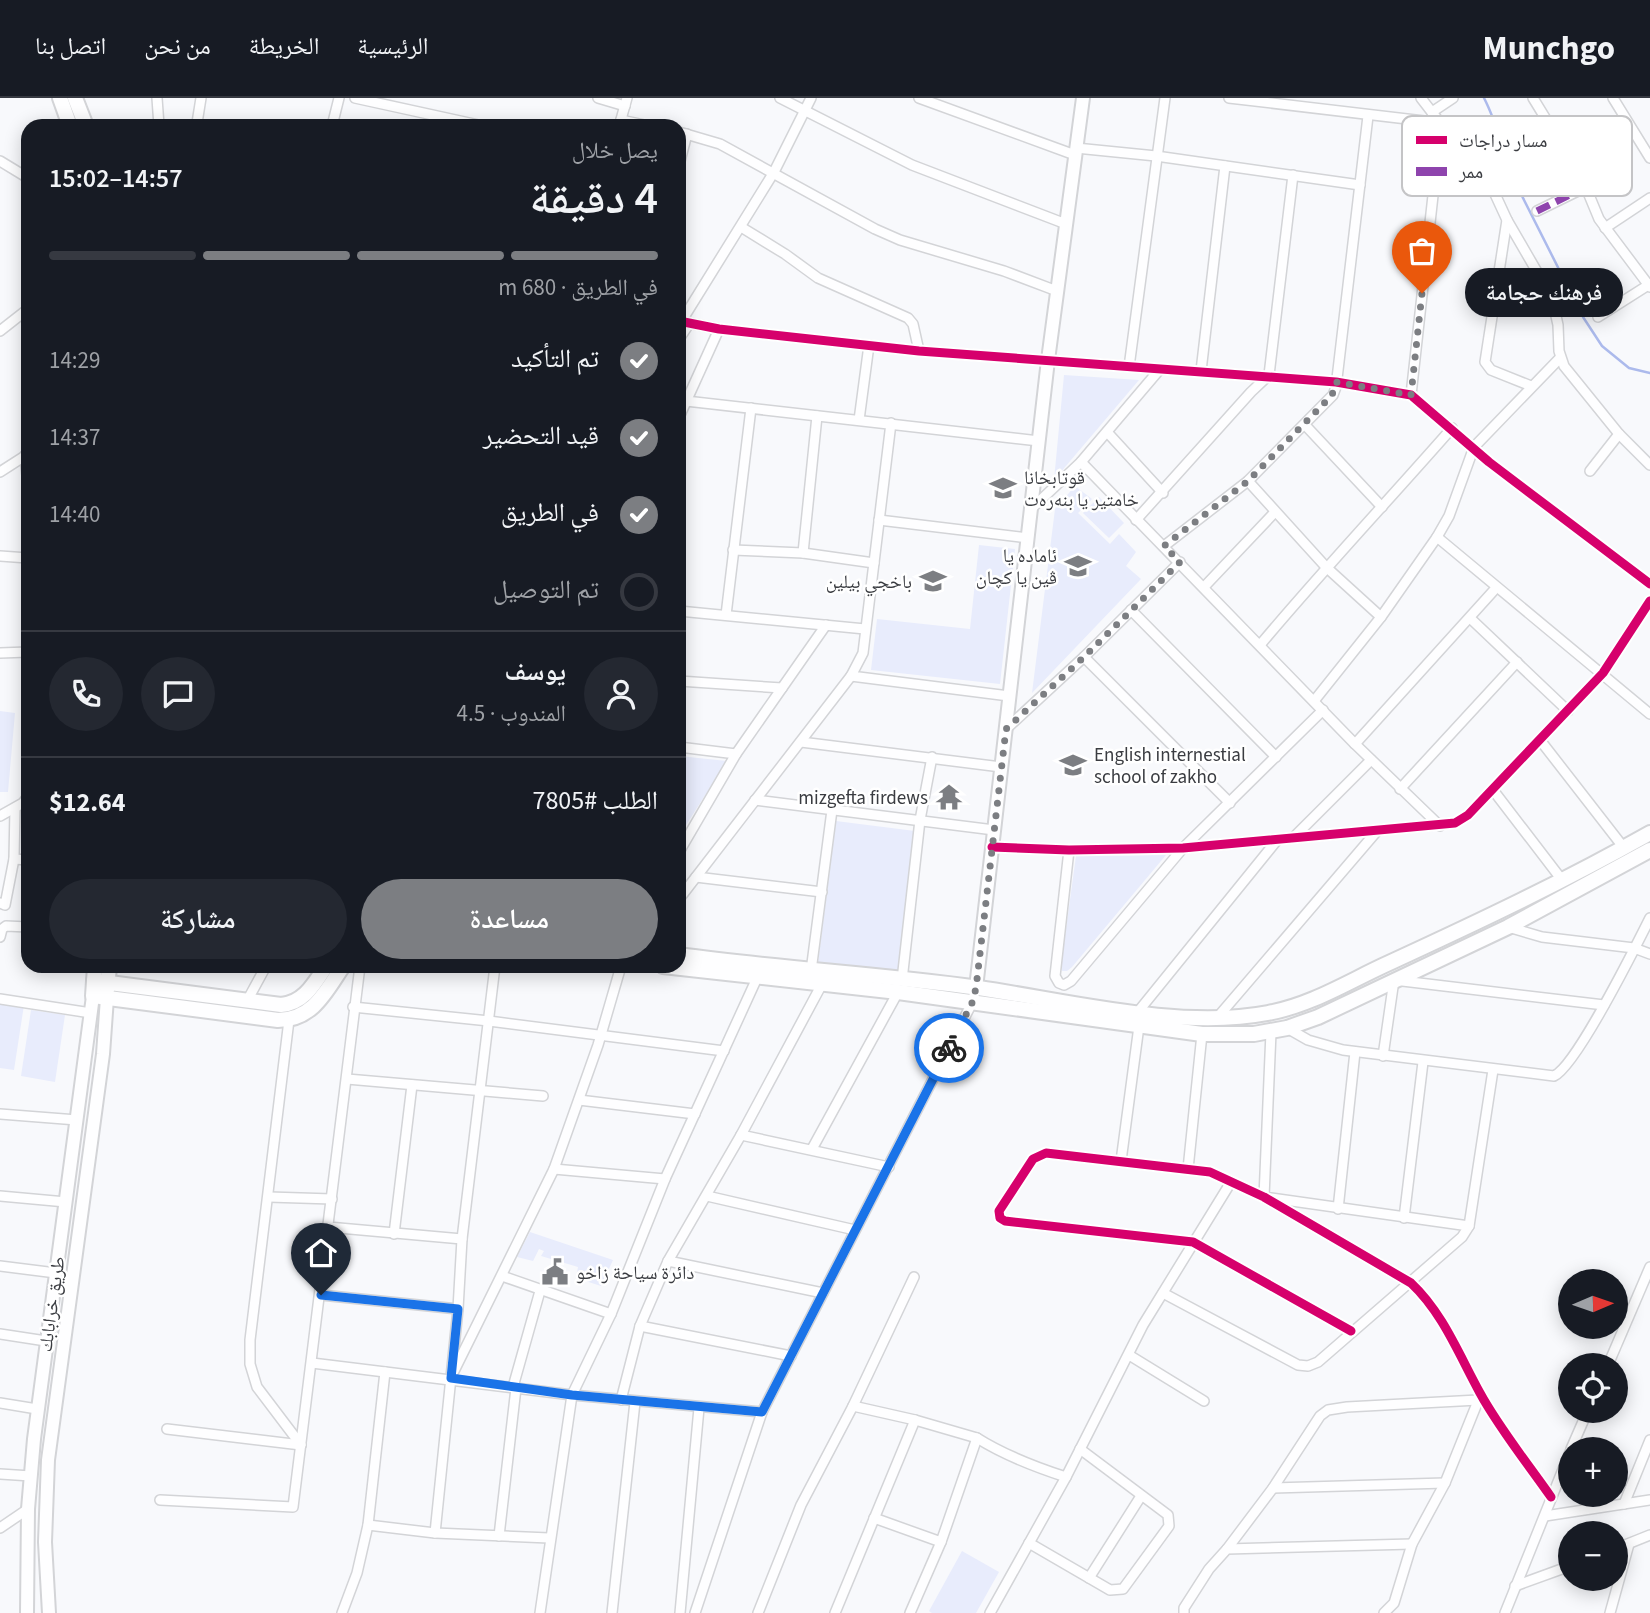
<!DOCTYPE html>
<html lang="ar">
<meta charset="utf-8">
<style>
body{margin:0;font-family:"Source Sans 3","Noto Naskh Arabic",sans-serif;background:#242831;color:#f1f3f6;direction:rtl;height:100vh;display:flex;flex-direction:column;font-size:26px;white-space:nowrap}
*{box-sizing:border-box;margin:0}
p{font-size:23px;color:#9ea1a6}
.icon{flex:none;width:38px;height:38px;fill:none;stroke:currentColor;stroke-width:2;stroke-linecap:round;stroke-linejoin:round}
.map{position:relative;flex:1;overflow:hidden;direction:ltr}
.side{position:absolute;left:21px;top:21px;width:665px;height:854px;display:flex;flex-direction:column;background:#171b24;border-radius:21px;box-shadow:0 4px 18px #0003;direction:rtl}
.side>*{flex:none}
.needle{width:46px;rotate:88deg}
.fabs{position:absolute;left:1558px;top:1171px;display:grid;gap:14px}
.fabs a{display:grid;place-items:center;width:70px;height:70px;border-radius:50%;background:#171b24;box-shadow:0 4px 18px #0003;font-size:35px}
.pin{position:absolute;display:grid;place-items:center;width:60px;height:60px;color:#fff;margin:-72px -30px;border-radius:50% 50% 50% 0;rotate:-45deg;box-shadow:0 0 7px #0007}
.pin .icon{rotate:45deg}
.courier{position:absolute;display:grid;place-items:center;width:70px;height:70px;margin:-35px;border:5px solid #1a73e8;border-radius:50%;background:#fff;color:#222;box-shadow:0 2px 9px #0007}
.bubble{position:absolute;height:49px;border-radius:24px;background:#171b24;box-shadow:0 4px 18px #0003;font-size:23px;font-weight:600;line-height:49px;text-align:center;direction:rtl}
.summary em{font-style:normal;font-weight:600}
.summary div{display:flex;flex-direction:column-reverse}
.summary{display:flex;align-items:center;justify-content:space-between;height:119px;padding:0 28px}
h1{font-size:46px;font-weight:600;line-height:52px}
.bar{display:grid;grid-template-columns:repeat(4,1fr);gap:10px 7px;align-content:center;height:84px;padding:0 28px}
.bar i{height:9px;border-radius:5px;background:#363941}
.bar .current{background:#7c7e82}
.bar p{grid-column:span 4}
.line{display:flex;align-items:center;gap:18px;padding:0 28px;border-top:2px solid #363941}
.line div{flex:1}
.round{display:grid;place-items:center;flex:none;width:74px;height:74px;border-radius:37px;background:#242831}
ol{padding:0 28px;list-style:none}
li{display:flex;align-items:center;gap:21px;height:77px}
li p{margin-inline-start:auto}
li .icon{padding:7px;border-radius:50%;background:#7c7e82;color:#fff;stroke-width:4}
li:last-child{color:#9ea1a6}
li i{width:38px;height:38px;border:4px solid #363941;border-radius:50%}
.button{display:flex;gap:14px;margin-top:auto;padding:14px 28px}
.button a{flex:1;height:80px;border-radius:42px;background:#7c7e82;color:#fff;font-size:28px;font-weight:600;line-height:80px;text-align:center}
.button a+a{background:#242831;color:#f1f3f6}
header{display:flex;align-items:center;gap:42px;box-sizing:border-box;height:98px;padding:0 35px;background:#171b24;border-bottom:2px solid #363941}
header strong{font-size:33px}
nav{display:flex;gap:38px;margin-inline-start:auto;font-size:24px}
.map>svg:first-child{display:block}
.green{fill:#e8ecfc}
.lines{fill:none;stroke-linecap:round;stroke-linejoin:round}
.stream{stroke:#acbaec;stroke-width:2.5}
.street-casing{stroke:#d3d4d7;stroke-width:12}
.secondary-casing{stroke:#d3d4d7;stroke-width:16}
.primary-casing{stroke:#d3d4d7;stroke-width:18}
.street{stroke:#fefeff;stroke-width:9}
.secondary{stroke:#fefeff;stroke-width:12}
.primary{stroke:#fefeff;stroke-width:14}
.quiet{stroke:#8e44ad;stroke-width:7;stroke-dasharray:14 7;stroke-linecap:butt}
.cycleway-casing{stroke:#fff;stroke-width:13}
.cycleway{stroke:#d6006c;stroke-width:9}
.done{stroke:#7c7e82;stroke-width:7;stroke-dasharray:0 12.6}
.route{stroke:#1a73e8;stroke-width:9}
.labels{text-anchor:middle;stroke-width:5;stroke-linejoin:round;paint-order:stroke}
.poi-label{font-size:19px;fill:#3a3c41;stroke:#fff;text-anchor:start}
.street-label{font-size:19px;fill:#3a3c41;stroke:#fff}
.key{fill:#fff;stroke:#c4c4c6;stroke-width:2}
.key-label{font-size:19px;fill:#3a3c41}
</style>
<header>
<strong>Munchgo</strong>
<nav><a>الرئيسية</a><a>الخريطة</a><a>من نحن</a><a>اتصل بنا</a></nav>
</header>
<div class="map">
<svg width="1650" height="1515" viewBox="0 0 1650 1515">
<rect width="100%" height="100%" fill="#f8f9fc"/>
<!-- green -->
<g class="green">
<path d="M 1064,277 L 1139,282 L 1054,382 Z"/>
<path d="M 1075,388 L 1092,401 L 1078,415 L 1110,446 L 1119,436 L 1136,454 L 1126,468 L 1141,481 L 1032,595 L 1055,411 Z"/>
<path d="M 1099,399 L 1124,425 L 1109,440 L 1083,415 Z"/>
<path d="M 979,447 L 1015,451 L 1000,586 L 871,572 L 877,521 L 970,531 Z"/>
<path d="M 0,613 L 15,615 L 8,694 L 0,694 Z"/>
<path d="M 679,658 L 727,663 L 679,738 Z"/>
<path d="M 836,723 L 915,733 L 899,874 L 818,864 Z"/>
<path d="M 1166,757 L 1072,869 L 1067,873 L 1062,873 L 1061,867 L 1076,758 Z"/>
<path d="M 0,903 L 24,907 L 14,972 L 0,970 Z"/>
<path d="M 31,912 L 65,917 L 55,984 L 21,978 Z"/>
<path d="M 530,1134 L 613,1162 L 601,1188 L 576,1180 L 578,1169 L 541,1158 L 544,1153 L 539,1151 L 533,1163 L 517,1159 Z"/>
<path d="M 962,1453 L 999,1474 L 976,1515 L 932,1515 L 929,1513 Z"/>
</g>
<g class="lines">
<!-- stream -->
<path class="stream" d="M 1484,0 C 1499,29 1505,61 1518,90 L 1583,219 L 1602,248 L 1629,270 L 1650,275"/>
<!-- street casing -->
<g class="street-casing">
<g id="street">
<path d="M 157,0 L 159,28"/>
<path d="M 355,0 L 483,28"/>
<path d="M 598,0 L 625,8"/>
<path d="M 780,0 L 912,67 L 1066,126"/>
<path d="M 919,0 L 1075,57"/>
<path d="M 1229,0 L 1441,25"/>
<path d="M 1421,0 L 1495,96 L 1507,122 L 1485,264 L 1491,272 L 1531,288"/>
<path d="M 1533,0 L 1582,80 L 1599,121 L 1650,189"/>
<path d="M 1613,0 L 1650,60"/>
<path d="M 1432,14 L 1453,0"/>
<path d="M 621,22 L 649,28"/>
<path d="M 197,25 L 201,0"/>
<path d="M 620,25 L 627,0"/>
<path d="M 332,28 L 339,0"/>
<path d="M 679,34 L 720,46 L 875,131 L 900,142 L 1004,173 L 1057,193"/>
<path d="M 1076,50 L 1156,58 L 1360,87"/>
<path d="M 0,63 L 28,80"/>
<path d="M 679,67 L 687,36"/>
<path d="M 1434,69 L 1464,57"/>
<path d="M 1537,113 L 1586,89"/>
<path d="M 1507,122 L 1547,191 L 1554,209 L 1558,227 L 1559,253 L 1564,268 L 1619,336 L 1650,367"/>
<path d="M 741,129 L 785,156 L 818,180 L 908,220 L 913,226 L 919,253"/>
<path d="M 1605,130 L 1650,100"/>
<path d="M 1598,219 L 1650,186"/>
<path d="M 679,223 L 719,231 L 919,253 L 1336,284 L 1411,297 L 1489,364 L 1650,486"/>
<path d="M 681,224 L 774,74 L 811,0"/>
<path d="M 0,233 L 28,211"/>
<path d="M 679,241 L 689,226"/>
<path d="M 1129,269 L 1165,0"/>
<path d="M 1201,273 L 1225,68"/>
<path d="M 1411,297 L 1441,25"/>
<path d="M 686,303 L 1039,343"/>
<path d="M 859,322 L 869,247"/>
<path d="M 679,323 L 680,317 L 719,231"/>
<path d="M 891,325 L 863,555 L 851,578 L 1009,598"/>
<path d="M 1305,327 L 1382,409"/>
<path d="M 1107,334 L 1163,395"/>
<path d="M 25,357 L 28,388"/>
<path d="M 1081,364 L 1355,646 L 1440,728"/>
<path d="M 1590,373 L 1619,336"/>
<path d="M 0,374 L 28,356"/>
<path d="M 1248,383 L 1326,469 L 1381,519"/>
<path d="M 1031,411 L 1081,364 L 1160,271"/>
<path d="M 879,422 L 1028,440"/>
<path d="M 1136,422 L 1251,294 L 1269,277 L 1293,77"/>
<path d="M 1437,439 L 1650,616"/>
<path d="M 1164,448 L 1248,383 L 1333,297 L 1336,289 L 1368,18"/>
<path d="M 733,452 L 803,455 L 874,465"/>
<path d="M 803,455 L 817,318"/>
<path d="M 0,458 L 28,460"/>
<path d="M 1204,489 L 1275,414"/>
<path d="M 1131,512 L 1276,659"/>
<path d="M 679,513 L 865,531"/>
<path d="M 726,517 L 751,310"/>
<path d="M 1470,520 L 1568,613"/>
<path d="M 1260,547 C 1322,473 1388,403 1452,330"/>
<path d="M 0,555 L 28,554"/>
<path d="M 1084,559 L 1230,705"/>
<path d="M 679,583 L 782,590 L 826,527"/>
<path d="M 1314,603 L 1381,519 L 1437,439 L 1449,418 L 1474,349 L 1560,260"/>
<path d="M 1006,631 L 1084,559 L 1180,464"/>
<path d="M 1540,642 L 1624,750"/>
<path d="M 801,644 L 1001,669"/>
<path d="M 1355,646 L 1496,490"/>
<path d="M 679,649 L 736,656"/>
<path d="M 1400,691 L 1517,564"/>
<path d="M 1493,692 L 1562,782"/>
<path d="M 755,702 L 994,732"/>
<path d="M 0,718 L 23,705 L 28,698"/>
<path d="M 1293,740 L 1371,662"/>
<path d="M 992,749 L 1069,752 L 1183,750 L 1455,725 L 1468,717 L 1603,575 L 1650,503"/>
<path d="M 1069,752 L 1055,878 L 1059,885 L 1064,887 L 1071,883 L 1183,750 L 1323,612"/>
<path d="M 679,754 L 736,656 L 782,590"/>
<path d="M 14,761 L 28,762"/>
<path d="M 696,779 L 822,794"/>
<path d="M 679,801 L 851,578"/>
<path d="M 0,805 L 5,807 L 14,761 L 15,710"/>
<path d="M 1508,829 L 1542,839 L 1634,850 L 1650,856"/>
<path d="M 0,839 L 2,831 L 6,828 L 28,829"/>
<path d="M 811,873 L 832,712"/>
<path d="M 902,882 L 920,722 L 932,659"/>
<path d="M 0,901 L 91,915"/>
<path d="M 247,903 L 266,868"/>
<path d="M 353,909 L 489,923 L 724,953"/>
<path d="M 1137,915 L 1278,741"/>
<path d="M 1217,920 L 1377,733"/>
<path d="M 289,922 L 250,1242 L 250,1266 L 257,1289 L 301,1347"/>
<path d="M 1287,930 L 1308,942 L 1343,952 L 1554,978 C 1576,968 1636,848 1650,820"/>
<path d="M 1271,934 L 1264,1099 L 1469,1128"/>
<path d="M 1383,958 L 1394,882 L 1604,907"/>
<path d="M 347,981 L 543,998"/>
<path d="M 579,1002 L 695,1016"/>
<path d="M 0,1016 L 77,1022"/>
<path d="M 741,1037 L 889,1069"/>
<path d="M 812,1051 L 898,894"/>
<path d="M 1121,1063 L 1139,928"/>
<path d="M 554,1071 L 665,1081"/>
<path d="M 1188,1071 L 1202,936"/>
<path d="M 0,1098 L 66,1104"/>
<path d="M 707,1098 L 855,1132"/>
<path d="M 269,1099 L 332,1101"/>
<path d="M 1338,1111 L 1355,954"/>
<path d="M 1404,1120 L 1423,964"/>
<path d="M 328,1129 L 462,1141"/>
<path d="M 394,1136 L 412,987"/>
<path d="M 668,1163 L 823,1195"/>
<path d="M 0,1168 L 56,1175"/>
<path d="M 502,1178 L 611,1216"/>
<path d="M 1163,1195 L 1298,1267 L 1308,1268 L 1318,1264 L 1462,1139 L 1469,1128 L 1493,972"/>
<path d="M 321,1197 L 458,1211"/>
<path d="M 640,1228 L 791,1258"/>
<path d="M 1351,1233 L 1193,1144 L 1005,1123 L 1000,1120 L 999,1113 L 1033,1061 L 1046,1055 L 1210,1074 L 1264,1099 L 1411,1185 C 1443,1215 1459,1257 1480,1295 C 1499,1330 1528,1366 1551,1399"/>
<path d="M 0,1236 L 46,1243"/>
<path d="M 1129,1257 L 1204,1303"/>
<path d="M 312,1265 L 572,1297 L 762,1314"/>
<path d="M 1608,1267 L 1650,1169"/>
<path d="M 454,1273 L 554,1071 L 598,947 L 621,868"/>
<path d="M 513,1289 L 540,1193"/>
<path d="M 621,1302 L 640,1228 L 668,1163 L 741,1037 L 822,886"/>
<path d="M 0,1305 L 37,1311"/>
<path d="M 853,1308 L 915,1322 L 977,1340 L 941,1444 L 910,1515"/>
<path d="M 167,1331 L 301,1347"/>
<path d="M 977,1340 C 1004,1357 1035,1369 1066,1379 L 1143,1227 L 1231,1084"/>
<path d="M 1571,1351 L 1588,1312"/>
<path d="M 0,1376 L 31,1378"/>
<path d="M 1273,1390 L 1445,1385"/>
<path d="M 160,1402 L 293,1409 L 360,868"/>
<path d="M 1624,1406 L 1650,1342"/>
<path d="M 1545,1418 L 1650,1402"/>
<path d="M 874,1420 L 941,1444"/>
<path d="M 368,1427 L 435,1435 L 549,1440"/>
<path d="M 0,1430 L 28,1411"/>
<path d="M 435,1435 L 458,1211 L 462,1141 L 495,868"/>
<path d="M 499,1438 L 516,1290"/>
<path d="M 1029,1445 L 1110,1492 L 1123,1491 L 1169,1428 L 1168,1417 L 1080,1351"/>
<path d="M 1227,1451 L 1273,1390 L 1320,1318 L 1328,1312 L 1347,1309 L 1478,1302"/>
<path d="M 1615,1451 L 1650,1437"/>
<path d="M 1089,1480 L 1141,1398"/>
<path d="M 1515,1488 L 1570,1468"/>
<path d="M 342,1515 L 357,1475 L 368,1427 L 385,1274"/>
<path d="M 540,1515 L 572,1297 L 611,1216 L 665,1081 L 757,880"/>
<path d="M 612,1515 L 635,1304"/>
<path d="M 680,1515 L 699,1310"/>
<path d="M 695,1515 L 762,1314 L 972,905 L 976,890"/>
<path d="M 758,1515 L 801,1407 L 853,1308 L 914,1179"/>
<path d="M 835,1515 L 915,1322"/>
<path d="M 990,1515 L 1066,1379"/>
<path d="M 1184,1515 L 1184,1510 L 1209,1471 L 1227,1451 L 1412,1446"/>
<path d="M 1384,1515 L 1394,1505 L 1412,1446 L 1445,1385 L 1480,1298"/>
<path d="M 1505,1515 L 1570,1354"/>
<path d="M 1610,1515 L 1629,1446"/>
</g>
</g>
<!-- secondary casing -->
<g class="secondary-casing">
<g id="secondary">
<path d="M 976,890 L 1048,262 L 1083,0"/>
<path d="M 27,1515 L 28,1411 L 34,1341 L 93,898"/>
<path d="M 49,1515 L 45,1444 L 48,1362 L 103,956 L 107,900"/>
</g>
</g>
<!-- primary casing -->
<g class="primary-casing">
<g id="primary">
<path d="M 60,0 L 70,28"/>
<path d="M 75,0 L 86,28"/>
<path d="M 679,857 C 779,871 879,876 979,890 C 1068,903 1180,932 1268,915 C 1312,907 1349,883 1389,865 C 1478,824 1565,783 1650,735"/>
<path d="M 95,868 L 93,898 L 278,922 C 313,922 326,893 343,868"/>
<path d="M 663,868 L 898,894 L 1202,936 L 1254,936 L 1287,930 L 1318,919 L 1508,829 L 1650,752"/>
<path d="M 94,883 L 281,907 C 304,905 314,886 326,868"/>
<path d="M 107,892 L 109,868"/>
</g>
</g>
<!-- street -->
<use href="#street" class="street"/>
<!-- secondary -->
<use href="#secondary" class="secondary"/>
<!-- primary -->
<use href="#primary" class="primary"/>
<!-- quiet -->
<path class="quiet" d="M 1537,113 L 1586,89"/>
<!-- cycleway casing -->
<g class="cycleway-casing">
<g id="cycleway">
<path d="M 679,223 L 719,231 L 919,253 L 1336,284 L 1411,297 L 1489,364 L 1650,486"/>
<path d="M 992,749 L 1069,752 L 1183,750 L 1455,725 L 1468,717 L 1603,575 L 1650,503"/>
<path d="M 1351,1233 L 1193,1144 L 1005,1123 L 1000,1120 L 999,1113 L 1033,1061 L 1046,1055 L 1210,1074 L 1264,1099 L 1411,1185 C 1443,1215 1459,1257 1480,1295 C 1499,1330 1528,1366 1551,1399"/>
</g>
</g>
<!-- cycleway -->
<use href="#cycleway" class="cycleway"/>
</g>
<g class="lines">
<!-- done -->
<path class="done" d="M 949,950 L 972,905 L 976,890 L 1006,631 L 1084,559 L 1180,464 L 1164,448 L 1248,383 L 1332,297 L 1336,284 L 1411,297 L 1422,195"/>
<!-- route -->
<path class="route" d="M 321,1197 L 458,1211 L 451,1280 L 572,1297 L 762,1314 L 949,950"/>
</g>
<!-- icons -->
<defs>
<g id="school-bare" transform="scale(2.1)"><path d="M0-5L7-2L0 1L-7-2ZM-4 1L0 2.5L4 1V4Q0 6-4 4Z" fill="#7c7e82" stroke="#fff" stroke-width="2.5" paint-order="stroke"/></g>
<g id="temple-bare" transform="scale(2.1)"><path d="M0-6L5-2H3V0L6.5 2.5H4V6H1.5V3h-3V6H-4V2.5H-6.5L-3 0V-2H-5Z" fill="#7c7e82" stroke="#fff" stroke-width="2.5" paint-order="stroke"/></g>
<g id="civic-bare" transform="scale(2.1)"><path d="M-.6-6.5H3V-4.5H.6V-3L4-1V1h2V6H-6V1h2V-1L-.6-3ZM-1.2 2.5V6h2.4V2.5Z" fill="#7c7e82" stroke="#fff" stroke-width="2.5" paint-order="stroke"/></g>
</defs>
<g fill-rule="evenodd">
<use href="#school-bare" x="1003" y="390"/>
<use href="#school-bare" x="1078" y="468"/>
<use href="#school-bare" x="933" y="483"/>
<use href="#school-bare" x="1073" y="667"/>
<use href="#temple-bare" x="949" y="699"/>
<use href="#civic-bare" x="555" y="1174"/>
</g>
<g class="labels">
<!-- poi labels -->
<g class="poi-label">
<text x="1024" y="386">قوتابخانا<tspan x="1024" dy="22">خامتیر یا بنەرەت</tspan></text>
<text x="1057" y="464" text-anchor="end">ئاماده یا<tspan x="1057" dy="22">ڤین یا کچان</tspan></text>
<text x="912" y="490" text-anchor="end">باخجي بيلين</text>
<text x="1094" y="663">English internestial<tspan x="1094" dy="22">school of zakho</tspan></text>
<text x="928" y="706" text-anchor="end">mizgefta firdews</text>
<text x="576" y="1181">دائرة سياحة زاخو</text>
</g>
<!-- street labels -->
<g class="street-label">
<text transform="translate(51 1206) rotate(-82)" y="7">طريق خرابابك</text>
</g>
</g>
<!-- legend -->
<rect x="1402" y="18" width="230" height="80" rx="10" class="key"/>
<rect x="1416" y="38" width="31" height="8" fill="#d6006c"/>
<rect x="1416" y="69" width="31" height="9" fill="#8e44ad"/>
<g class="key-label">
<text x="1459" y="49">مسار دراجات</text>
<text x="1459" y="80">ممر</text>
</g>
</svg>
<div class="fabs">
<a><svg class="needle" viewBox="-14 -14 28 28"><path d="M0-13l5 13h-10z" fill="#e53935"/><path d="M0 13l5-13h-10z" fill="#9ea1a6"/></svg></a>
<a><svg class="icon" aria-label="locate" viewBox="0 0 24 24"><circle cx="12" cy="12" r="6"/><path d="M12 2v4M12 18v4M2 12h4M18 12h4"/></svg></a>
<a>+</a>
<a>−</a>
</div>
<div class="pin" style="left:1422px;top:195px;background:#ea580c"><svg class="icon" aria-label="bag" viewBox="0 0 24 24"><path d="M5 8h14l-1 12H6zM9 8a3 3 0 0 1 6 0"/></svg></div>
<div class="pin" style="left:321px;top:1197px;background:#1f2937"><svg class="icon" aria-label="home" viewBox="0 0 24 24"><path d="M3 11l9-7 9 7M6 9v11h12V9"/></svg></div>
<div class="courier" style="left:949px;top:950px"><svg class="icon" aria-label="bike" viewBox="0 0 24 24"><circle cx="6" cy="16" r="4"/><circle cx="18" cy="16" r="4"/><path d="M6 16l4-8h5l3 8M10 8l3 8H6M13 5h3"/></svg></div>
<div class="bubble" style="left:1465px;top:170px;width:158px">فرهنك حجامة</div>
<section class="side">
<div class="summary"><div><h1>4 دقيقة</h1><p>يصل خلال</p></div><em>14:57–15:02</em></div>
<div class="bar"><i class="current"></i><i class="current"></i><i class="current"></i><i></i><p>في الطريق · 680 m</p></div>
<ol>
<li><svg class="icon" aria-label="check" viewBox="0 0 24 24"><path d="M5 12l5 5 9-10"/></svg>تم التأكيد<p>14:29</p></li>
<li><svg class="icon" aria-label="check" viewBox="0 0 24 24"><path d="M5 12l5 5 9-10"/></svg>قيد التحضير<p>14:37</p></li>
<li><svg class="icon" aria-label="check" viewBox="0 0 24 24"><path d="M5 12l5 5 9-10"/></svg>في الطريق<p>14:40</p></li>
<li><i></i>تم التوصيل</li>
</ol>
<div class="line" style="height:126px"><a class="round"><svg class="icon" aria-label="person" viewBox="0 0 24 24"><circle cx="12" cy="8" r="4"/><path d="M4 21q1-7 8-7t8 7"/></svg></a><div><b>يوسف</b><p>المندوب · 4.5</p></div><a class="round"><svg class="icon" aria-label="chat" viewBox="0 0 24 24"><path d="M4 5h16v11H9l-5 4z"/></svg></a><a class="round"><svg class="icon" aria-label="phone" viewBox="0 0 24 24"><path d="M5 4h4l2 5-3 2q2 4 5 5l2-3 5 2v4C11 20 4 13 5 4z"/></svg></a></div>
<div class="line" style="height:91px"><div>الطلب #7805</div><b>$12.64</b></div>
<div class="button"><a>مساعدة</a><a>مشاركة</a></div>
</section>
</div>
